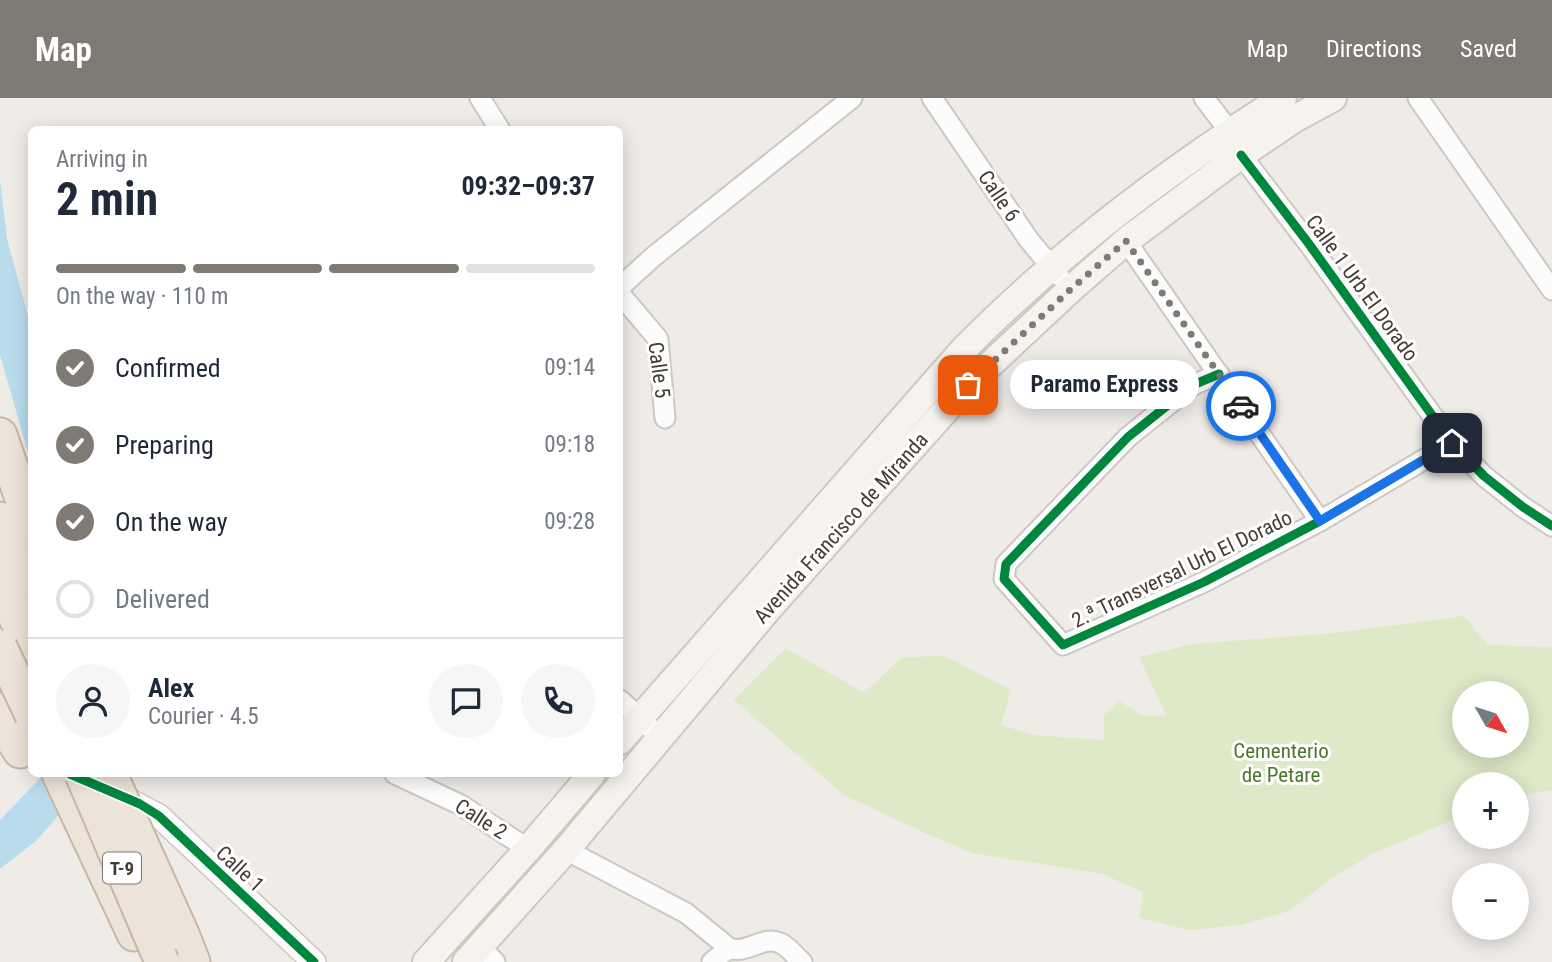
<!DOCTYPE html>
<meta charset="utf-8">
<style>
body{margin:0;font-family:"Roboto Condensed",sans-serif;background:#f6f6f7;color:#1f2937;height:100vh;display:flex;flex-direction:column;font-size:26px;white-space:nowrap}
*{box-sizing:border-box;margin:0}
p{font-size:23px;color:#747a83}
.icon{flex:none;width:38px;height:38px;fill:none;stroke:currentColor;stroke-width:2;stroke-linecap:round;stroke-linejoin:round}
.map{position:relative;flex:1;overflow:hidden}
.sheet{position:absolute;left:28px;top:28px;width:595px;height:651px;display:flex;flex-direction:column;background:#fff;border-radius:10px;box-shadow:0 4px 18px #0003}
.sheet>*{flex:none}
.needle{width:46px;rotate:129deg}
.buttons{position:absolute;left:1452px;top:583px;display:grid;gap:14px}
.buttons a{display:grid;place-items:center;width:77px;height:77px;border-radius:50%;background:#fff;box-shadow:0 4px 18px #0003;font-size:35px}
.pin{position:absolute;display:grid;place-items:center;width:60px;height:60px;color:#fff;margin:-30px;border-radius:14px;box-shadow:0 4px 10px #0006}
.courier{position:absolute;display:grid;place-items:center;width:70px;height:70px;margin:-35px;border:5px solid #1a73e8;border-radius:50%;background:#fff;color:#222;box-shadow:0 2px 9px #0007}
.bubble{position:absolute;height:49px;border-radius:24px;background:#fff;box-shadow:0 4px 18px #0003;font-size:23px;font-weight:700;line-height:49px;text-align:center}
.head em{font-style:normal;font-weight:700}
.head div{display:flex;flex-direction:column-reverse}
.head{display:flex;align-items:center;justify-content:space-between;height:119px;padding:0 28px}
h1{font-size:46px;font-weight:700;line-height:52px}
.bar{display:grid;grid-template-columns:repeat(4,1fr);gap:10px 7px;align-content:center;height:84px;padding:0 28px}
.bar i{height:9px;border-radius:5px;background:#e0e1e3}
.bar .on{background:#807a74}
.bar p{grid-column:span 4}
.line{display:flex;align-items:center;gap:18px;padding:0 28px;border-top:2px solid #e0e1e3}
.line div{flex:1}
.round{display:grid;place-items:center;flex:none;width:74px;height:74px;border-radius:37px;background:#f6f6f7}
ol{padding:0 28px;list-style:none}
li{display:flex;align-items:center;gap:21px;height:77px}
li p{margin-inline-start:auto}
li .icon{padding:7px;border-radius:50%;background:#807a74;color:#fff;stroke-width:4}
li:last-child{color:#747a83}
li i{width:38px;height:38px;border:4px solid #e0e1e3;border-radius:50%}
header{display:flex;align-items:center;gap:42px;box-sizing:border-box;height:98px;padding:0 35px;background:#807a74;color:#fff}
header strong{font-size:33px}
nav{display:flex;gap:38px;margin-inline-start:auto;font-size:24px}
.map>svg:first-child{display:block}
.green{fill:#dee9c8;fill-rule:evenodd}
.water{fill:#b9dced}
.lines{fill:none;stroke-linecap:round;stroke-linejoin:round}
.minor-casing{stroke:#ccc8c4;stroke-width:23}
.tertiary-casing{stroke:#ccc8c4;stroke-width:26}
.secondary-casing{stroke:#cec9c0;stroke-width:30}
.motorway-casing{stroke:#c7b7a4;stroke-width:37}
.minor{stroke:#fdfcfc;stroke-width:19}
.tertiary{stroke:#fdfcfc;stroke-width:23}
.secondary{stroke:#f6f3ee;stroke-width:26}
.motorway{stroke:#ece4d8;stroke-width:33}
.motorway-bridge-casing{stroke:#c7b7a4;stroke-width:37;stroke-linecap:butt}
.motorway-bridge{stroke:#ece4d8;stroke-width:33}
.cycleway-casing{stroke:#fff;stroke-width:13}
.cycleway{stroke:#00873e;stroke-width:9}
.done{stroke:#807a74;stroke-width:7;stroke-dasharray:0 12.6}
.route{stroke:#1a73e8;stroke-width:9}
.labels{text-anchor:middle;stroke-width:6;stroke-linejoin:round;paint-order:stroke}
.shield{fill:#fff;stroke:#7d7772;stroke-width:2}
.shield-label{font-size:19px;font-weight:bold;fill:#453d35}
.street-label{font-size:21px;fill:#453d35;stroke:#fff}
.park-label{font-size:21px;fill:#4c7629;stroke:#fff}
</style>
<header>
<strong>Map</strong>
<nav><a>Map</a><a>Directions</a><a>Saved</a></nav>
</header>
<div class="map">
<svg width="1552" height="864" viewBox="0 0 1552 864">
<rect width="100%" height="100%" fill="#efece8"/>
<!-- green -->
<path class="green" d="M 1464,518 L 1488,547 L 1552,549 L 1552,692 L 1517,699 L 1517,686 L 1465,686 L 1465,717 L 1374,755 L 1332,780 L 1289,813 L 1241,827 L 1190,832 L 1139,820 L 1143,794 L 1102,776 L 972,755 L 927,736 L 844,697 L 734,602 L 786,550 L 864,595 L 902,559 L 945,558 L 1011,592 L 1001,627 L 1033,637 L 1104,642 L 1104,617 L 1119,603 L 1143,618 L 1166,617 L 1139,559 L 1193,546 L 1333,535 ZM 1465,595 L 1517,595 L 1517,648 L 1465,648 Z"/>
<!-- water -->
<g class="water">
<path d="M 0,82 L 7,141 L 31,229 L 31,365 L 0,257 Z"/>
<path d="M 44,676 L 82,690 L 37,742 L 0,771 L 0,722 Z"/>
</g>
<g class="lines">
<!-- minor casing -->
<g class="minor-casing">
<g id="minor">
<path d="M 480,0 L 500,32"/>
<path d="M 932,0 L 1029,142 L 1059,178"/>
<path d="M 1204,0 L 1230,34"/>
<path d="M 1418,0 L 1552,192"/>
<path d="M 1241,57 L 1309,146 L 1452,345 L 1484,378 L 1523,409 L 1552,428"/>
<path d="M 1126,143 L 1320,423"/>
<path d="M 620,189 L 653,159 L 852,0"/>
<path d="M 620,196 L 658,241 L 665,320"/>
<path d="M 1219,276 L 1193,287 L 1128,339 L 1006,466 L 1004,481 L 1063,547 L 1204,484 L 1320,423 L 1452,345"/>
<path d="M 620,602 L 660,639"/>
<path d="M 395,676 L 461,707 L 528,751"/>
<path d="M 566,752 L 686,815 L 729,850 C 746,857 763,837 780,845 C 788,848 795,858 802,864"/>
<path d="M 480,849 L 495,864"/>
<path d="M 712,864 L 729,850"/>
</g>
</g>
<!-- tertiary casing -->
<g class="tertiary-casing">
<path id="tertiary" d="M 115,695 L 159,718 L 314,864"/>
</g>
<!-- secondary casing -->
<g class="secondary-casing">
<g id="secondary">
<path d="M 620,643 L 964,251 C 1059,155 1168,72 1283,0"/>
<path d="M 426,864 L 528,751 L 592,676"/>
<path d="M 466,864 L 566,752 L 770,509 L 968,287 L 1071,191 L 1126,143 L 1241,57 L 1296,20 L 1333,0"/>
</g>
</g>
<!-- motorway casing -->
<g class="motorway-casing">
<g id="motorway">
<path d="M 0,337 L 32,430"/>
<path d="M 0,421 L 32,503"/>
<path d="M 0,483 L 32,557"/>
<path d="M 11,609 L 11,639 L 20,653"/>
<path d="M 0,620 L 11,609 L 32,583"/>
<path d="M 59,676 L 134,836"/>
<path d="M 182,836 L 193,864"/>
</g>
</g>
<!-- minor -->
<use href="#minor" class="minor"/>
<!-- tertiary -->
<use href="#tertiary" class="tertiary"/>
<!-- secondary -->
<use href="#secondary" class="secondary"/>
<!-- motorway -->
<use href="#motorway" class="motorway"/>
<!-- motorway-bridge casing -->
<g class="motorway-bridge-casing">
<g id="motorway-bridge">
<path d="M 0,549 L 32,617"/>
<path d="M 82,676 L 162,864"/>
<path d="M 110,676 L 182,836"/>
</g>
</g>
<!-- motorway-bridge -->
<use href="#motorway-bridge" class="motorway-bridge"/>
<!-- cycleway casing -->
<g class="cycleway-casing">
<g id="cycleway">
<path d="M 1241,57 L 1309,146 L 1452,345 L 1484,378 L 1523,409 L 1552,428"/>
<path d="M 1219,276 L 1193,287 L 1128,339 L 1006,466 L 1004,481 L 1063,547 L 1204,484 L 1320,423 L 1452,345"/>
<path d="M 70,676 L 140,706 L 159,718 L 314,864"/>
</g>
</g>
<!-- cycleway -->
<use href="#cycleway" class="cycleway"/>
</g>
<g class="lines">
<!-- done -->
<path class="done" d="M 968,287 L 1071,191 L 1126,143 L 1241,308"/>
<!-- route -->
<path class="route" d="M 1241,308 L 1320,423 L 1452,345"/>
</g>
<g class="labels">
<!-- shield labels -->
<rect class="shield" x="103" y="754.5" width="38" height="31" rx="5"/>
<g class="shield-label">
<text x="122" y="777">T-9</text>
</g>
<!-- street labels -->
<g class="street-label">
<text transform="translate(999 98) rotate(56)" y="7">Calle 6</text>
<text transform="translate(1362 190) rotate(54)" y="7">Calle 1 Urb El Dorado</text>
<text transform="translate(659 272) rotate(82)" y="7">Calle 5</text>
<text transform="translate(841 430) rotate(-48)" y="7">Avenida Francisco de Miranda</text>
<text transform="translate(1182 471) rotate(-26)" y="7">2.ª Transversal Urb El Dorado</text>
<text transform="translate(481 721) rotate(32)" y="7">Calle 2</text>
<text transform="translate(240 771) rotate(43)" y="7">Calle 1</text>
</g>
<!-- park labels -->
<g class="park-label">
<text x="1281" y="660">Cementerio<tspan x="1281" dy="24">de Petare</tspan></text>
</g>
</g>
</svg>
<div class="buttons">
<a><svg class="needle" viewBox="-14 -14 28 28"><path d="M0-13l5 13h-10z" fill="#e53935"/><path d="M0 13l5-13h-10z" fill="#747a83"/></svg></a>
<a>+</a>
<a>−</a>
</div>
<div class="pin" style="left:968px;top:287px;background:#ea580c"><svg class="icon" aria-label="bag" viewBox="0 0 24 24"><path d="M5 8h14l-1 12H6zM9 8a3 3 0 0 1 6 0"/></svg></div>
<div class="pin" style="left:1452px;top:345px;background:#1f2937"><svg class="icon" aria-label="home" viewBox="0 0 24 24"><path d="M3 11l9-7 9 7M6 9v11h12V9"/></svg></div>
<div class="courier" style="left:1241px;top:308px"><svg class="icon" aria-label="car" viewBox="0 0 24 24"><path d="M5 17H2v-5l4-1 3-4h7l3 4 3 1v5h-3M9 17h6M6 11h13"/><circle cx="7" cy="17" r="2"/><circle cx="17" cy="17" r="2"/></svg></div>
<div class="bubble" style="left:1010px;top:262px;width:189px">Paramo Express</div>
<section class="sheet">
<div class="head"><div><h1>2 min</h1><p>Arriving in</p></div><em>09:32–09:37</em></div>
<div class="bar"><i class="on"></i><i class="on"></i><i class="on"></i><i></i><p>On the way · 110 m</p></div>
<ol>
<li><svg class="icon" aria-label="check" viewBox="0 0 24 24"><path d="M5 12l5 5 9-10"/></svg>Confirmed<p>09:14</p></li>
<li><svg class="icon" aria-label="check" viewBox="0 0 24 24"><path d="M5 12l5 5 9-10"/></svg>Preparing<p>09:18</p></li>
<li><svg class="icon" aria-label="check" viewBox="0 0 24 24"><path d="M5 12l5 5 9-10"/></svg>On the way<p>09:28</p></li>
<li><i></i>Delivered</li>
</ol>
<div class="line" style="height:126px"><a class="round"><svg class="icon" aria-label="person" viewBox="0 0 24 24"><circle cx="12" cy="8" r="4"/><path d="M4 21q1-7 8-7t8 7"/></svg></a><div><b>Alex</b><p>Courier · 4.5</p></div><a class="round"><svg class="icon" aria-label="chat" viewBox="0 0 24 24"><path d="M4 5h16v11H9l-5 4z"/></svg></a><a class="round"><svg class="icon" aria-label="phone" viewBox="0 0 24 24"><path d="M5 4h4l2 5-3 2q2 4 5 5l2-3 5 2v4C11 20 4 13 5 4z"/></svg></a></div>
</section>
</div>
